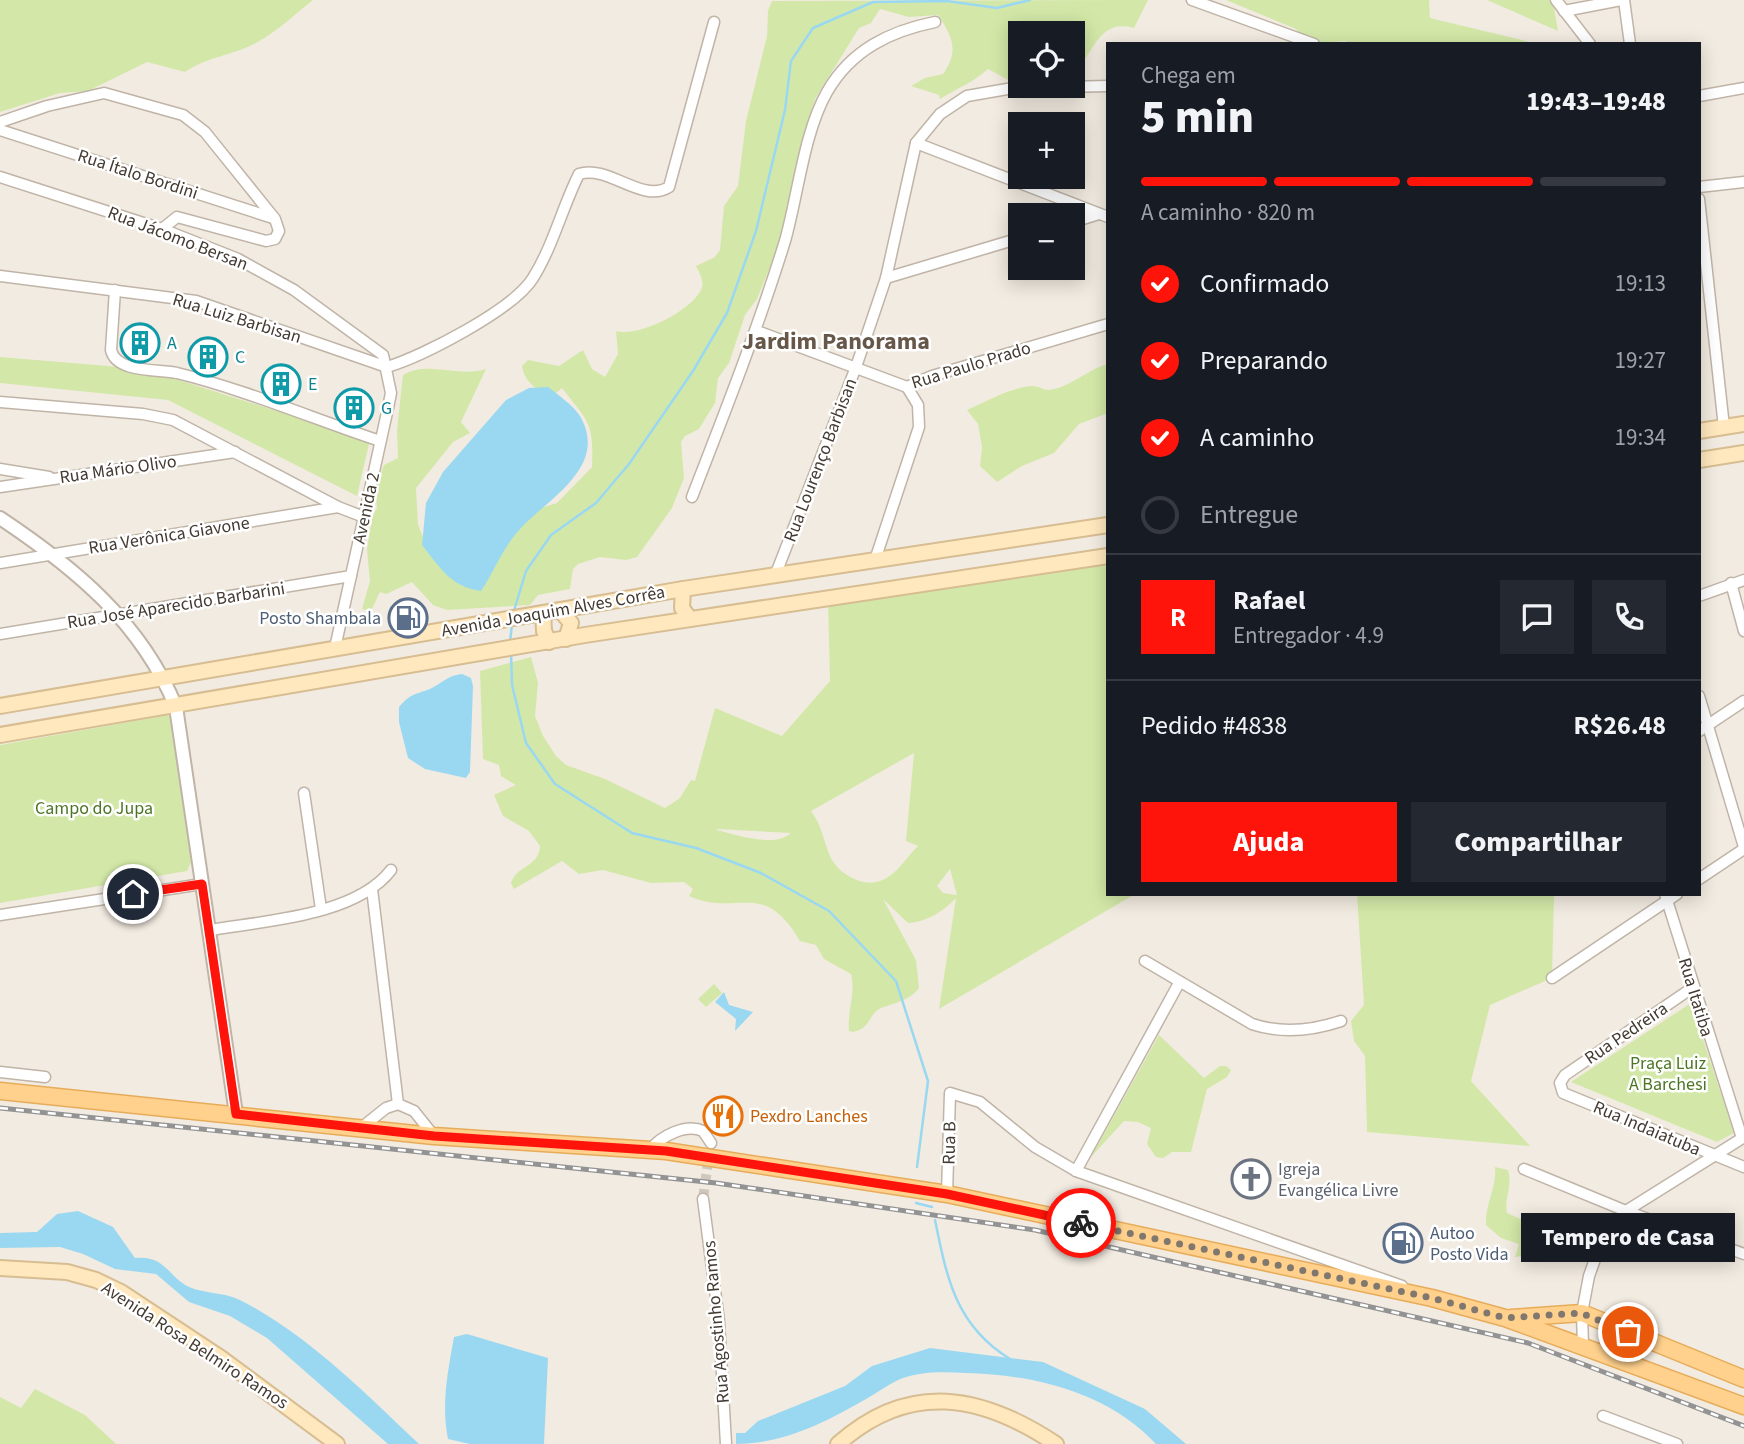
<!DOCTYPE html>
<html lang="pt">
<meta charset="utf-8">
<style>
body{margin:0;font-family:"Source Sans 3",sans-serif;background:#242831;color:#f1f3f6;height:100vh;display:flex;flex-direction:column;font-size:26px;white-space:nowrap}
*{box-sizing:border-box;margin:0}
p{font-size:23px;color:#9ea1a6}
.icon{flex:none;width:38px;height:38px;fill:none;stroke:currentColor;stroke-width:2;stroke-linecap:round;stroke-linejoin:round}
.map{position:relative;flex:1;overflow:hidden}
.sheet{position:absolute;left:1106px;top:42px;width:595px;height:854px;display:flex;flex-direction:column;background:#171b24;border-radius:0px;box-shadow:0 4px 18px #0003}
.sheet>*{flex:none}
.controls{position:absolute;left:1008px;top:21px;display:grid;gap:14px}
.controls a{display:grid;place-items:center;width:77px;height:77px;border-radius:0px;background:#171b24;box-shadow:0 4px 18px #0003;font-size:35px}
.pin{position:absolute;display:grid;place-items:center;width:60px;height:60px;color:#fff;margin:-30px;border:4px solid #fff;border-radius:50%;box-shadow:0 2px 7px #0007}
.courier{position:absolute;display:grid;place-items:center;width:70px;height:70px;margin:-35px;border:5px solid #ff140b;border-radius:50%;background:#fff;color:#222;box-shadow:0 2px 9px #0007}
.bubble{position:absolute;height:49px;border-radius:0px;background:#171b24;box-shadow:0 4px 18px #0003;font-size:23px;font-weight:800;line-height:49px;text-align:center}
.overview em{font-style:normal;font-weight:800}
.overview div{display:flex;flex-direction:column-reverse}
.overview{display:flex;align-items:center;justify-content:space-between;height:119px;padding:0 35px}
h1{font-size:46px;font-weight:800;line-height:52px}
.bar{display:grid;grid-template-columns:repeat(4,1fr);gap:10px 7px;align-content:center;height:84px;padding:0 35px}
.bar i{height:9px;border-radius:5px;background:#363941}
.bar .active{background:#ff140b}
.bar p{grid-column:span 4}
.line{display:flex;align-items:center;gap:18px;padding:0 35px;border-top:2px solid #363941}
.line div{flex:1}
.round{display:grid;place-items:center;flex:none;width:74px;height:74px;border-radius:0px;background:#242831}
ol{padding:0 35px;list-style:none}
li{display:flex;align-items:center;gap:21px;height:77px}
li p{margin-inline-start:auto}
li .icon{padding:7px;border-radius:50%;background:#ff140b;color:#fff;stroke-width:4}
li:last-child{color:#9ea1a6}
li i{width:38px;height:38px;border:4px solid #363941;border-radius:50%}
.cta{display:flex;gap:14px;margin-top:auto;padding:14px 35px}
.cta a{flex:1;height:80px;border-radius:0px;background:#ff140b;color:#fff;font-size:28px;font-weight:800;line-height:80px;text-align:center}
.cta a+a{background:#242831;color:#f1f3f6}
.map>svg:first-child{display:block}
.green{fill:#d3e8a8;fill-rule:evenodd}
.water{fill:#9ad8f2}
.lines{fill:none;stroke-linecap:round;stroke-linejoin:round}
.stream{stroke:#9ad8f2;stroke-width:2.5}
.minor-tunnel{stroke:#cfc8be;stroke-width:10;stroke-dasharray:10 5;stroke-linecap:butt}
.minor-casing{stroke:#c0b4a7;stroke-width:13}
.tertiary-casing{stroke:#c0b4a7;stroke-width:16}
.secondary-casing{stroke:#d7bd91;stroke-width:18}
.primary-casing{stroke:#e7ac5a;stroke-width:19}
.minor{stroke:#fff;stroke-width:10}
.tertiary{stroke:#fff;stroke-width:12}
.secondary{stroke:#ffe8be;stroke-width:14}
.primary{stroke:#ffd18d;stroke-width:16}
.rail-casing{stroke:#939393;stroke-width:5}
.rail{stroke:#fff;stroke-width:2.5;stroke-dasharray:8;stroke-linecap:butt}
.done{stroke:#80786f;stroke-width:7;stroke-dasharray:0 12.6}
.route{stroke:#ff140b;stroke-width:9}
.labels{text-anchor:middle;stroke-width:5;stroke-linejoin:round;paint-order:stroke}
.street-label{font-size:18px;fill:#433a32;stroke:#fff}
.culture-label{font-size:18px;fill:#0d838f;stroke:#fff;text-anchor:start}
.service-label{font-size:18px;fill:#4e5e75;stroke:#fff;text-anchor:end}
.park-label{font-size:18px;fill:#4d7624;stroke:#fff}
.food-label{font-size:18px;fill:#c56008;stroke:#fff;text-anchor:start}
.worship-label{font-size:18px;fill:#5b616d;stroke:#fff;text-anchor:start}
.district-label{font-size:24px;font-weight:bold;fill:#665749;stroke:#fff}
</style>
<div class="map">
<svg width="1744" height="1444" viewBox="0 0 1744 1444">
<rect width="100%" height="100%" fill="#f2ebe1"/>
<!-- green -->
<g class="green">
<path d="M 0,0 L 313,0 C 294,15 278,31 256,43 C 231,56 209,56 185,72 L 147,62 L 88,91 L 60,93 L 0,112 Z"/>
<path d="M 1148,0 L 1134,28 C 1098,18 1093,55 1073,75 L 1073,33 L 1020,33 L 1020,81 L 1012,82 L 988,69 C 973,83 957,88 940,99 L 939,95 L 911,86 L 925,78 L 943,74 C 959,52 953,37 938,15 L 909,17 L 880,9 L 871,23 L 859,28 L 815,99 L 801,148 L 786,228 L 757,299 L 745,315 L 729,363 L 718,378 L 715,403 L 699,429 L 685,436 L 681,442 L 684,478 L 672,508 L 637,557 L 626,560 L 600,557 L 578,564 L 573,569 L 570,589 L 538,595 L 530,605 L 447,610 L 433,605 L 412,582 L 386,594 L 380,592 L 371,611 L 362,609 L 370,581 L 367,550 L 372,517 L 377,508 L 375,488 L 384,465 L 398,458 L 397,430 L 403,375 C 428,360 459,378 486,369 L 461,422 L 470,433 L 453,442 L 416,488 L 418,524 L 425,543 L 557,503 L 592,467 C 594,421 588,422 562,388 L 550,398 C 537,389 524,382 522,366 L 528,360 L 559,366 L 583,350 L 592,369 L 605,377 L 618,354 L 616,331 C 637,338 695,310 702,287 C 704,280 699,272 696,266 L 715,257 L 720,250 L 724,206 L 738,186 L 746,121 L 767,36 L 768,11 L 772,1 Z"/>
<path d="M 1226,0 L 1429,0 L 1430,18 L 1538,44 L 1354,44 L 1345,41 L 1308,44 L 1296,29 Z"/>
<path d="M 1487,0 L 1549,0 L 1554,8 L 1558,31 Z"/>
<path d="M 0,357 L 144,369 L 359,437 L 369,444 L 357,496 L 168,400 L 0,383 Z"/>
<path d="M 1108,364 L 1108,413 L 1079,424 L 1054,453 L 1022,466 L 997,482 L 980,466 L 982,447 L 978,424 L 967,410 C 987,401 1011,387 1033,386 C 1038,386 1044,390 1049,390 C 1071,387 1088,369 1108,364 Z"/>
<path d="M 1108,564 L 1108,894 L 1135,894 L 939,1009 L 956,898 C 944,911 927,922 908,923 L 883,899 L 916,960 L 919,988 C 911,1000 894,1003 881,1008 C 868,1014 872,1028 853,1032 L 849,1031 C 847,1010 856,993 851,974 L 824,959 L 816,945 L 800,941 C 762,877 739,918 689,896 L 693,889 L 684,882 L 651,883 L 603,870 L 579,874 L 562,861 L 514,889 L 511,883 C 516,866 539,867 540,846 L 529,831 L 503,816 L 494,795 L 516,785 L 501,776 L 499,765 L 483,759 L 480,671 L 531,657 L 538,683 L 535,716 L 543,736 L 556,756 L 566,765 L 605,779 L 665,808 L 680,798 L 691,780 L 695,781 L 715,708 L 782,736 L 830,681 L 828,600 ZM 914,753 L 906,841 L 918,846 C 908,855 900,870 888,877 C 878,884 867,884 857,880 C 820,865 831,838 811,811 ZM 717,830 L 717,829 L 791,833 C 775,848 737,835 717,830 ZM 950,869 L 957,895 L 956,895 L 943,893 L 937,886 Z"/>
<path d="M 168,715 L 174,723 L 191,862 L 187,871 L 0,903 L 0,745 Z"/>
<path d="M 1357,894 L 1554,894 L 1552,978 L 1490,1005 L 1471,1081 L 1530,1146 L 1367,1132 L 1365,1056 L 1354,1041 L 1351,1021 L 1364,1005 Z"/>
<path d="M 714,984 L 722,993 L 706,1007 L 698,999 Z"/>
<path d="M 1691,1003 L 1734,1133 L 1717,1142 L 1571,1082 Z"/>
<path d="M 1159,1035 L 1204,1078 L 1220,1066 L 1226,1066 L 1231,1070 L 1227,1077 L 1207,1089 L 1191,1152 L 1172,1152 L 1163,1158 L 1156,1157 L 1147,1144 L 1151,1128 L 1138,1122 L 1124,1121 L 1091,1157 Z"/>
<path d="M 1495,1167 L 1508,1170 C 1513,1186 1504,1198 1507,1213 L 1534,1225 L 1534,1254 L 1515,1257 L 1519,1244 L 1501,1238 L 1486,1225 C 1485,1204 1497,1187 1495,1167 Z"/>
<path d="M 35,1389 L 85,1415 L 116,1444 L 0,1444 L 0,1397 L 21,1408 Z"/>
</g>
<!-- water -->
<g class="water">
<path d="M 548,387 C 558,395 573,405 580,416 C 609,466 550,497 521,528 C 503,547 495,570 481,591 C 451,587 440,568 422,545 L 426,503 L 443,472 L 506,400 L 529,388 Z"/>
<path d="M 462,674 L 471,678 L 473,686 L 470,772 L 466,778 L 425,769 L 408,758 L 399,722 L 399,707 C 412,692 416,695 432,688 C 443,682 449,675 462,674 Z"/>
<path d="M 724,992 L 729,1005 L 753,1012 L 735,1031 L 736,1019 L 715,1002 Z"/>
<path d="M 78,1211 L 113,1227 L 135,1258 C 166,1255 168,1277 189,1287 C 205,1294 224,1292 240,1300 C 307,1334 365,1393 419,1444 L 388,1444 L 267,1338 L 230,1316 L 189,1302 L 156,1274 L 115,1269 L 83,1254 L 60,1247 L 0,1248 L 0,1233 L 37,1232 L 57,1214 Z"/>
<path d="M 467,1334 L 548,1358 L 544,1444 L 470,1444 L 448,1439 C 441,1404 448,1371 454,1337 Z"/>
<path d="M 930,1348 L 1043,1362 L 1145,1409 L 1186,1444 L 1156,1444 C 1107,1392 1035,1375 966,1373 C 944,1372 924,1371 903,1378 C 890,1383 877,1393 866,1399 C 826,1422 783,1444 736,1444 L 736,1433 L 745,1433 L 758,1421 L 845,1386 L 872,1366 Z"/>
</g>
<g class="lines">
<!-- stream -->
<g class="stream">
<path d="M 513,614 L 526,571 L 551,535 L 596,503 L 629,464 L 693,371 L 727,313 L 756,231 L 785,110 L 791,61 L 813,28 L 873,2 L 947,1 L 997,8 L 1030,0"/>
<path d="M 510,642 L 512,624"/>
<path d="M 511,652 L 512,685 L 526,743 L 555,784 L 632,833 L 696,848 L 761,873 L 829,911 L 896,981 L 928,1081 L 917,1167"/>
<path d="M 916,1203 L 932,1207"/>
<path d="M 935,1220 C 947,1279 956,1326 1010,1359"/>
</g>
<!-- minor-tunnel -->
<path class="minor-tunnel" d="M 703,1199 L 709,1155"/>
<!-- minor casing -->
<g class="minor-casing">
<g id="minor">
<path d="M 1192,0 L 1314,44"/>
<path d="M 1556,0 L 1590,44"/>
<path d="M 1624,0 L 1630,44"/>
<path d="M 1564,11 L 1621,0"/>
<path d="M 1699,96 L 1744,88"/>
<path d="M 0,122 L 47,106 L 104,93 L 183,115 L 205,132 L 275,219 L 279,231 L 275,239 L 266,241 L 177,217 L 162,229"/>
<path d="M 0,130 L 273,218"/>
<path d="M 916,143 L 1108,217"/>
<path d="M 0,177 L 162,229 L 238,259 L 294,290 L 383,355 L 391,393 L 388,408 L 335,648"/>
<path d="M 1699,187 L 1744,182"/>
<path d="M 1699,199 L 1724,427"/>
<path d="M 1073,222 L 1099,214"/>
<path d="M 0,276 L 196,301 L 387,367"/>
<path d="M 886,278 L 1020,238"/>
<path d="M 115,290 L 111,350 C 116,373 158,369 177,373 C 243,389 314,419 380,441"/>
<path d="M 757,331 L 907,387 L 932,376 L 1108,324"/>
<path d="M 387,367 C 423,356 513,310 533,278 C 553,246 562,208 579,174 C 608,164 642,204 669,187 L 714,22"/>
<path d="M 0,402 L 143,414 L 173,420 L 338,507 L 364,517"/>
<path d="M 0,469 L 49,477"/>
<path d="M 0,487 L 235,452"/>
<path d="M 692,497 C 725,412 758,328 785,241 C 798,195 804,132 827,92 C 851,50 890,31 935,22"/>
<path d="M 875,560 L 919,427 L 918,405 L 907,387"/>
<path d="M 0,563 L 338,507"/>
<path d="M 775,576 L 856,367 L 886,278 L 916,143 L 940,114 L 967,96 L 1013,88 L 1108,86"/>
<path d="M 1731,583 L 1744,631"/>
<path d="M 1699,596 L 1744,580"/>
<path d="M 0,634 L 351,576"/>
<path d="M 1699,696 L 1744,847"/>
<path d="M 1699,731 L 1744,701"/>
<path d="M 304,793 L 321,909"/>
<path d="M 1699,879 L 1744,849"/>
<path d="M 372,889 L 398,1104"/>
<path d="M 1665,894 L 1742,1138"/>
<path d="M 0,915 L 202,884"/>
<path d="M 210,930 C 263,921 356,916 391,870"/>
<path d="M 1145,961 L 1252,1024 C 1282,1034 1311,1031 1341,1021"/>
<path d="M 1552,978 L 1677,894"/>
<path d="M 1692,988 L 1565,1075 L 1560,1083 L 1563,1093 L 1744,1167"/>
<path d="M 0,1072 L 45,1077"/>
<path d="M 361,1128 L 386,1108 L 398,1104 L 414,1111 L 434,1136"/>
<path d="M 650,1150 C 661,1136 686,1123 703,1131 L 711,1143"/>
<path d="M 1524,1169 L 1626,1211 L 1744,1254"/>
<path d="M 1076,1171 L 1179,983"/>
<path d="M 947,1194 L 950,1093 L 980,1102 L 1035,1147 L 1076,1171 L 1402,1286"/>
<path d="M 703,1199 L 719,1321 L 726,1444"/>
<path d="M 1583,1347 L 1582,1313 L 1589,1276 L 1604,1234 L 1626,1211 L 1744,1137"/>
<path d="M 1603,1416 L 1677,1444"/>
</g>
</g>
<!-- tertiary casing -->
<g class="tertiary-casing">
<path id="tertiary" d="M 0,518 C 75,568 141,622 176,707 L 236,1114"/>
</g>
<!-- secondary casing -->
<g class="secondary-casing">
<g id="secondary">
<path d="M 1699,431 L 1744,424"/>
<path d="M 1699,460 L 1744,453"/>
<path d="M 683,589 L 682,608 L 690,619"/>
<path d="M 560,610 L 571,623 L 566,639"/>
<path d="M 543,613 L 544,631 L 549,642"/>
<path d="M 0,706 L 683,589 L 1108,525"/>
<path d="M 0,735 L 585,635 L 1108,556"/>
<path d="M 0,1268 L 67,1272 L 96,1280 L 121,1292 L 221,1358 L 337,1444"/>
<path d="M 838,1444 C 910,1380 982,1395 1056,1444"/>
</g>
</g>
<!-- primary casing -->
<g class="primary-casing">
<g id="primary">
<path d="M 0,1091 L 434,1136 L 666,1151 L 947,1194 L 1432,1298 L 1505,1318 L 1744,1406"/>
<path d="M 1511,1318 L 1582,1313 L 1744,1379"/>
</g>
</g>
<!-- minor -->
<use href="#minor" class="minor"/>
<!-- tertiary -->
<use href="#tertiary" class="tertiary"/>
<!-- secondary -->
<use href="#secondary" class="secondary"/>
<!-- primary -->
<use href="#primary" class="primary"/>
<!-- rail casing -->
<g class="rail-casing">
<path id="rail" d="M 0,1108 L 716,1183 L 1035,1230 L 1528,1343 L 1744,1426"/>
</g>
<!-- rail -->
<use href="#rail" class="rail"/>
</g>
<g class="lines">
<!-- done -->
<path class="done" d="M 1081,1223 L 1432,1298 L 1505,1318 L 1581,1313 L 1628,1332"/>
<!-- route -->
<path class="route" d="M 133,894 L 202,884 L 236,1114 L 434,1136 L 666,1151 L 947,1194 L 1081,1223"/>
</g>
<!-- icons -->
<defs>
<g id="building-ring" transform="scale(2.0125)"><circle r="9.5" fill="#fff" stroke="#0f9aa8" stroke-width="1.5"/><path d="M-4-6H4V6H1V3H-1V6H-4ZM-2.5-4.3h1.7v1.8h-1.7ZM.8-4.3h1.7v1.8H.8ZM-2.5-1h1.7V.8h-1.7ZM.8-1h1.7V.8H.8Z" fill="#0f9aa8"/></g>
<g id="fuel-ring" transform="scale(2.0125)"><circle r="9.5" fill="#fff" stroke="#5c6f8a" stroke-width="1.5"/><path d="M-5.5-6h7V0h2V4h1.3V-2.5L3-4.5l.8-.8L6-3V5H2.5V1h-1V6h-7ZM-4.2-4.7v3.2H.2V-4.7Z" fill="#5c6f8a"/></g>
<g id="restaurant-ring" transform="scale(2.0125)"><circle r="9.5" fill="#fff" stroke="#e8710a" stroke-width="1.5"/><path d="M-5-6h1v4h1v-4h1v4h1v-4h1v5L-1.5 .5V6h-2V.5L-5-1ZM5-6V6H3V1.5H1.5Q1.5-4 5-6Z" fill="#e8710a"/></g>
<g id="church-ring" transform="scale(2.0125)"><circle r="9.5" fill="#fff" stroke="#6b7280" stroke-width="1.5"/><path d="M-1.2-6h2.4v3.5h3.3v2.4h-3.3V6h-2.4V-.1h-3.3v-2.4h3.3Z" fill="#6b7280"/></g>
</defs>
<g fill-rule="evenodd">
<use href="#building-ring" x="140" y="343"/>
<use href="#building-ring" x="208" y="357"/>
<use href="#building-ring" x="281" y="384"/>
<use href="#building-ring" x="354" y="408"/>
<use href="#fuel-ring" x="408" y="618"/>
<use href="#restaurant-ring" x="723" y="1116"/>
<use href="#church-ring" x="1251" y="1179"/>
<use href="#fuel-ring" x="1403" y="1243"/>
</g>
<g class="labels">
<!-- street labels -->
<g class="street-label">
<text transform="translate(138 174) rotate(18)" y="6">Rua Ítalo Bordini</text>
<text transform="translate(178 238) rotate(21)" y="6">Rua Jácomo Bersan</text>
<text transform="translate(237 318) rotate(17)" y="6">Rua Luiz Barbisan</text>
<text transform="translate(971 365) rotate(-17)" y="6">Rua Paulo Prado</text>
<text transform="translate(820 460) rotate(-69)" y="6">Rua Lourenço Barbisan</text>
<text transform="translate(118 469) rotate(-8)" y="6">Rua Mário Olivo</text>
<text transform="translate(366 508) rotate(-78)" y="6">Avenida 2</text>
<text transform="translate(169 535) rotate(-9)" y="6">Rua Verônica Giavone</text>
<text transform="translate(176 605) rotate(-9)" y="6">Rua José Aparecido Barbarini</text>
<text transform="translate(553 611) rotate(-10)" y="6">Avenida Joaquim Alves Corrêa</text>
<text transform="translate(1696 997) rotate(73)" y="6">Rua Itatiba</text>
<text transform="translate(1626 1033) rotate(-34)" y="6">Rua Pedreira</text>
<text transform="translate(1647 1128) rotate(23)" y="6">Rua Indaiatuba</text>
<text transform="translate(949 1143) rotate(-89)" y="6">Rua B</text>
<text transform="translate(716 1322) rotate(-95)" y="6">Rua Agostinho Ramos</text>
<text transform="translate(195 1345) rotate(33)" y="6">Avenida Rosa Belmiro Ramos</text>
</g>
<!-- culture labels -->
<g class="culture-label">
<text x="167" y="349">A</text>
<text x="235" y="363">C</text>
<text x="308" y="390">E</text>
<text x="381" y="414">G</text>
</g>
<!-- service labels -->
<g class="service-label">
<text x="381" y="624">Posto Shambala</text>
<text x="1430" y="1239" text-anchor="start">Autoo<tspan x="1430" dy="21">Posto Vida</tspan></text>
</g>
<!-- park labels -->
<g class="park-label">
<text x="94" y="814">Campo do Jupa</text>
<text x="1668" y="1069">Praça Luiz<tspan x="1668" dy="21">A Barchesi</tspan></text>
</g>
<!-- food labels -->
<g class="food-label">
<text x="750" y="1122">Pexdro Lanches</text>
</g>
<!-- worship labels -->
<g class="worship-label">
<text x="1278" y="1175">Igreja<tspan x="1278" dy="21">Evangélica Livre</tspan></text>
</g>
<!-- district labels -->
<g class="district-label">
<text x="836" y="349">Jardim Panorama</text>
</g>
</g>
</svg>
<div class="controls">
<a><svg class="icon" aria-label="locate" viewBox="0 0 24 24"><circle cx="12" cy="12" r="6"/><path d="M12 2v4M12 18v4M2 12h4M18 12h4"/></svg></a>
<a>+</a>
<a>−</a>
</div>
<div class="pin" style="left:1628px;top:1332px;background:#ea580c"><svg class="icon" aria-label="bag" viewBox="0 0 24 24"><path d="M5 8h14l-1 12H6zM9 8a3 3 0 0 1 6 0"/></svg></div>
<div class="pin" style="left:133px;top:894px;background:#1f2937"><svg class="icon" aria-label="home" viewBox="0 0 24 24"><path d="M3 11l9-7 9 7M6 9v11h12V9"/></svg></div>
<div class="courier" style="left:1081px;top:1223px"><svg class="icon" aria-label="bike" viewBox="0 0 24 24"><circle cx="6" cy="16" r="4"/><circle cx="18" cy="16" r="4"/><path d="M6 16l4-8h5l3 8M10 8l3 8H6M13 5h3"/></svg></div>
<div class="bubble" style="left:1521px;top:1213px;width:214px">Tempero de Casa</div>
<section class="sheet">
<div class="overview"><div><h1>5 min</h1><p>Chega em</p></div><em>19:43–19:48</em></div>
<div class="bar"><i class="active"></i><i class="active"></i><i class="active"></i><i></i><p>A caminho · 820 m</p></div>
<ol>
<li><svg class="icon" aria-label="check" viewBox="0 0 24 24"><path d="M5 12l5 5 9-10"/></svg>Confirmado<p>19:13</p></li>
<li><svg class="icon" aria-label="check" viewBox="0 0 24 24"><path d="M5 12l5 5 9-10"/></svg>Preparando<p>19:27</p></li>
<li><svg class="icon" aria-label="check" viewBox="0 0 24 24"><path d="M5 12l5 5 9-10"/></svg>A caminho<p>19:34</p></li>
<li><i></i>Entregue</li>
</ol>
<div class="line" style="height:126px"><b class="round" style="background:#ff140b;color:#fff">R</b><div><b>Rafael</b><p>Entregador · 4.9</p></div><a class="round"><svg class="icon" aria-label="chat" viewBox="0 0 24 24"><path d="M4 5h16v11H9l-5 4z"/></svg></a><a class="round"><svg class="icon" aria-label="phone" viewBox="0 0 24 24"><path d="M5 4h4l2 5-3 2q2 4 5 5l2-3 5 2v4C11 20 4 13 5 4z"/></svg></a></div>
<div class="line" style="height:91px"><div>Pedido #4838</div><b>R$26.48</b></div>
<div class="cta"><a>Ajuda</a><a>Compartilhar</a></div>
</section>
</div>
